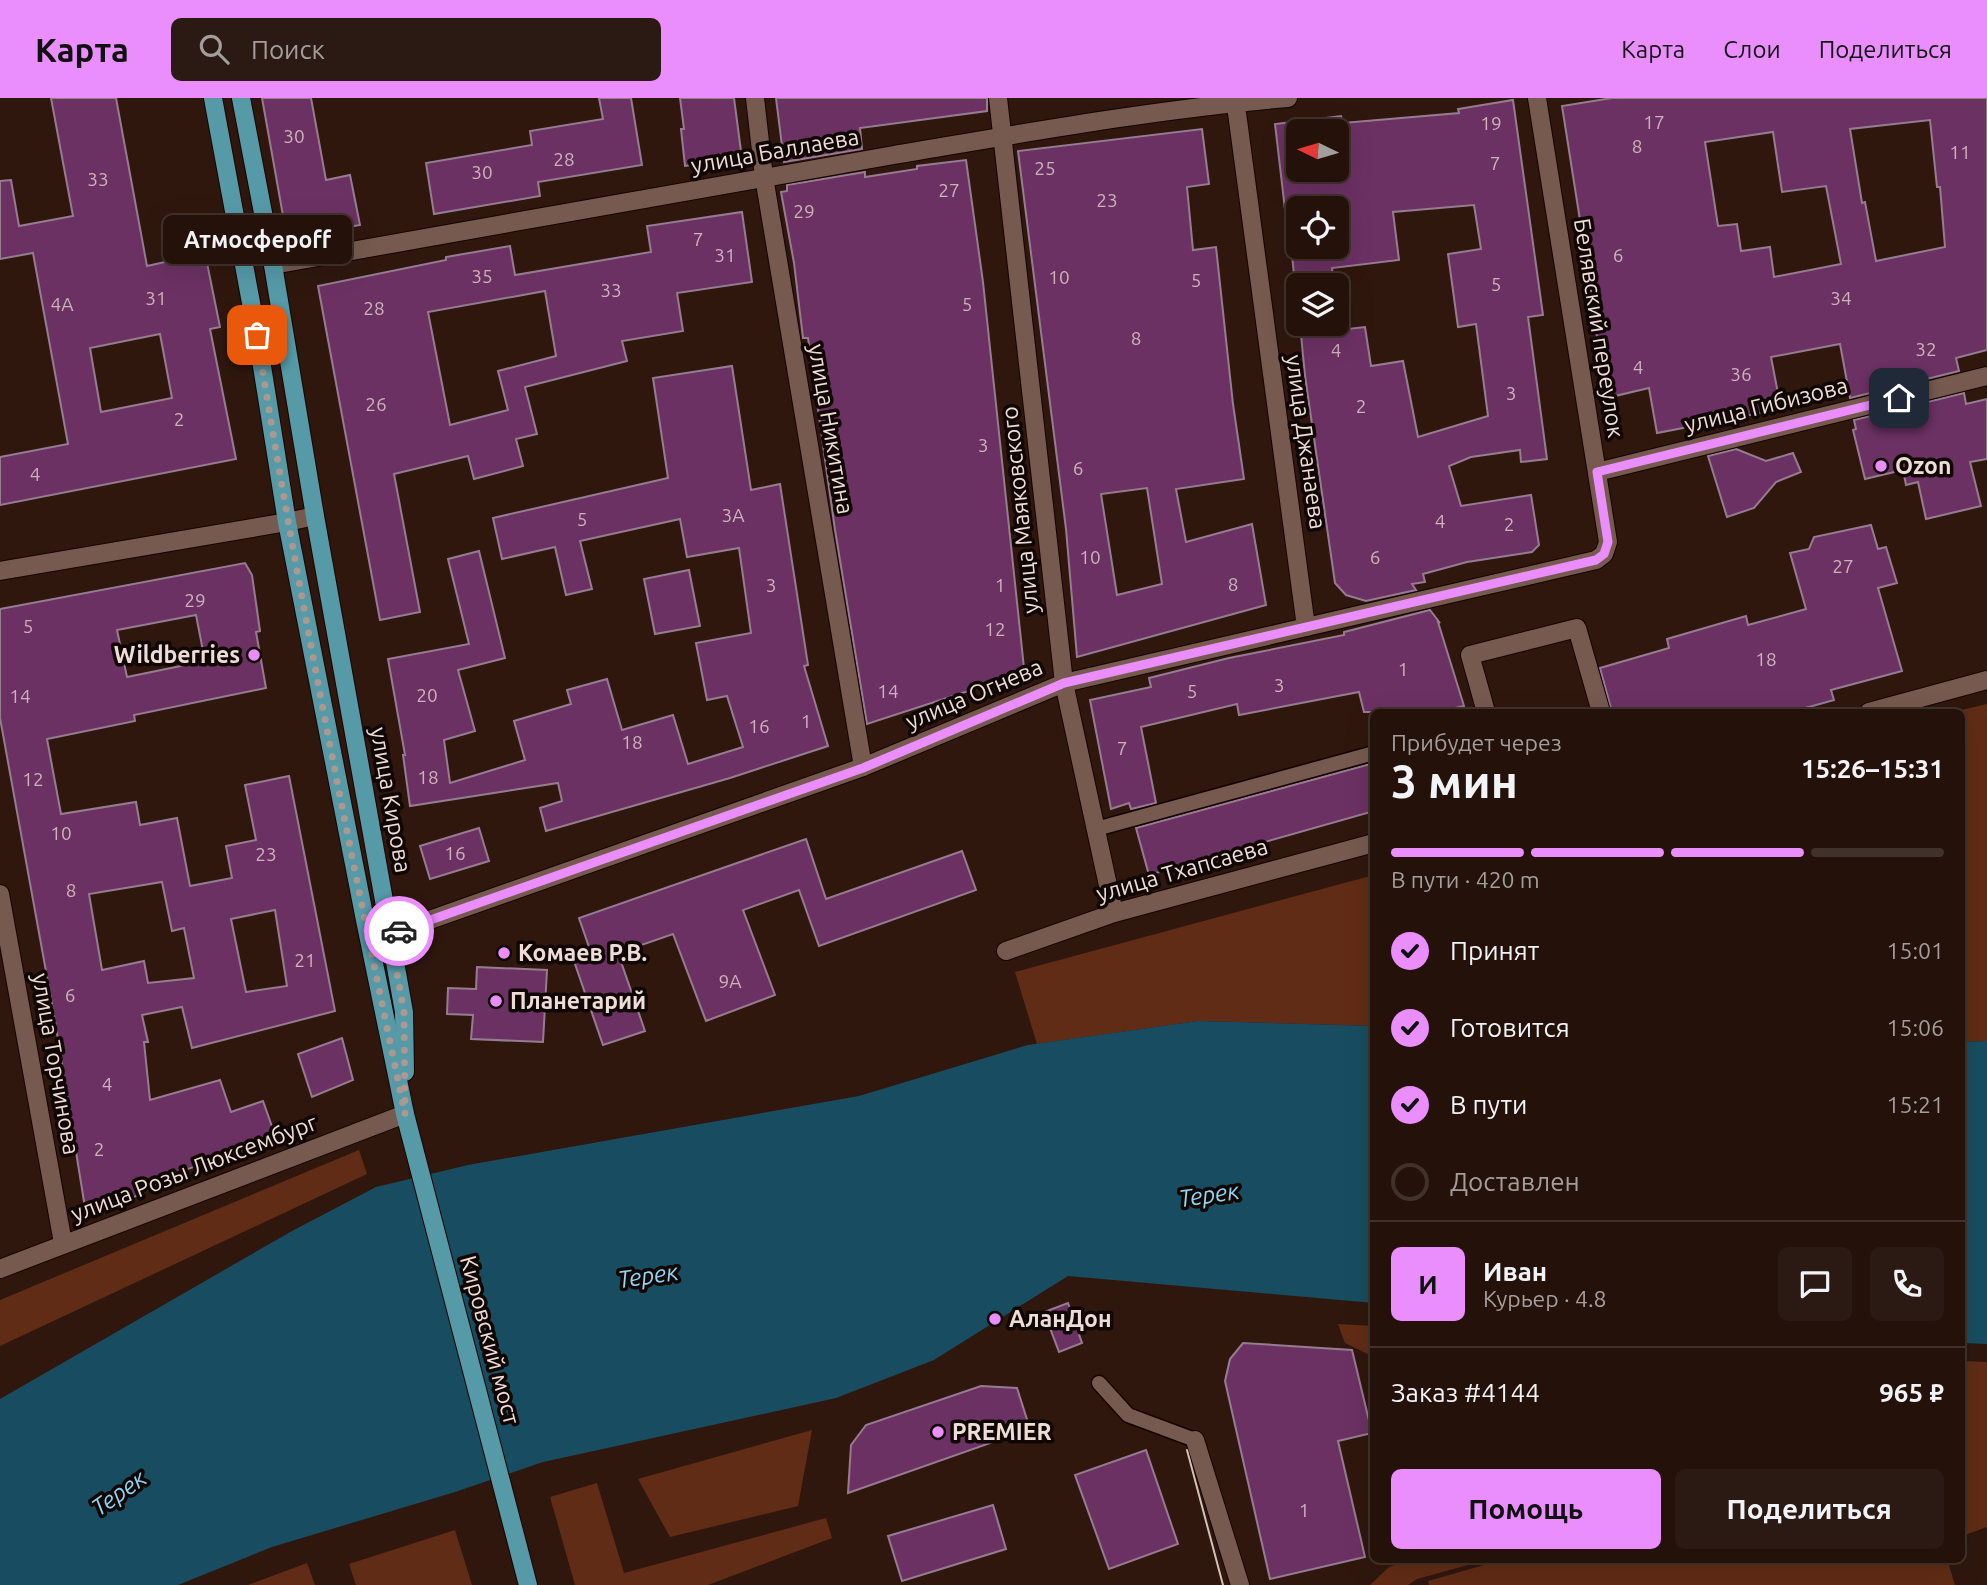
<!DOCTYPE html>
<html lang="ru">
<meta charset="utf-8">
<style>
body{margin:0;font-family:Ubuntu,sans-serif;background:#2b1a13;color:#f1f3f6;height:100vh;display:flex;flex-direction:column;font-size:26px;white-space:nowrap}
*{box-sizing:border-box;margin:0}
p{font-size:23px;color:#a39d9c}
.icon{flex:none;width:38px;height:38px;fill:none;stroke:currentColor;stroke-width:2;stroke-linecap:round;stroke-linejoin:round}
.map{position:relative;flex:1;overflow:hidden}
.side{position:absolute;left:1370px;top:611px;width:595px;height:854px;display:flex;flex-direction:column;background:#23110a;border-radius:10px;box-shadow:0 7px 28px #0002,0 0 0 2px #40312b}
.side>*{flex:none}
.needle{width:46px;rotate:275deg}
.fabs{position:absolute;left:1286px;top:21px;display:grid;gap:14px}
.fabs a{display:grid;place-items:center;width:63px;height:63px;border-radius:10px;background:#23110a;box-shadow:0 7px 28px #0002,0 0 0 2px #40312b;font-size:35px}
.pin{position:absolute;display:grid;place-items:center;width:60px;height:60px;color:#fff;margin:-30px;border-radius:14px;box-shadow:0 4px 10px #0006}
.courier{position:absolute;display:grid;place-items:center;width:70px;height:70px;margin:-35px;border:5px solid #ea8dfd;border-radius:50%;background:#fff;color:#222;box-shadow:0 2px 9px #0007}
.bubble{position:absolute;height:49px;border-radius:10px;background:#23110a;box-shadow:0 7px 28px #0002,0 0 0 2px #40312b;font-size:23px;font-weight:600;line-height:49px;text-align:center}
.overview em{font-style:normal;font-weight:600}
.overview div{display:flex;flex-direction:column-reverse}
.overview{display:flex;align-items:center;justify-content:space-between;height:119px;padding:0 21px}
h1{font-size:46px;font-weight:600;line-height:52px}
.bar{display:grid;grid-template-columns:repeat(4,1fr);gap:10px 7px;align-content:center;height:84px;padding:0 21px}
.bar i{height:9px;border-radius:5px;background:#40312b}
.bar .selected{background:#ea8dfd}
.bar p{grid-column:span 4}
.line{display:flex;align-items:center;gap:18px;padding:0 21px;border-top:2px solid #40312b}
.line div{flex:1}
.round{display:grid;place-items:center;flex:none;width:74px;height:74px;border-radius:10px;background:#2b1a13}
ol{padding:0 21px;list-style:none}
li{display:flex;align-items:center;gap:21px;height:77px}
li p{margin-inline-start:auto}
li .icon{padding:7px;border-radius:50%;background:#ea8dfd;color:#111;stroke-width:4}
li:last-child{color:#a39d9c}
li i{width:38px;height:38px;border:4px solid #40312b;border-radius:50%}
.button{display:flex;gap:14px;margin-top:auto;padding:14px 21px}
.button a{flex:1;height:80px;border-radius:10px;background:#ea8dfd;color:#111;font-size:28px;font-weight:600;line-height:80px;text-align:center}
.button a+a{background:#2b1a13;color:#f1f3f6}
header{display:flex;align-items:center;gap:42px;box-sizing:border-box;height:98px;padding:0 35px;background:#ea8dfd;color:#111}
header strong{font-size:33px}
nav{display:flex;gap:38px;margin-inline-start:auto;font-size:24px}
.search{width:490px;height:63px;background:#2b1a13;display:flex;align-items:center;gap:18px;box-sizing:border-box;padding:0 24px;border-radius:10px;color:#a39d9c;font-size:26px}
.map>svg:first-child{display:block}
.green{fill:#612c15}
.water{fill:#184d61}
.building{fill:#6b3163;stroke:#957c90;stroke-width:2;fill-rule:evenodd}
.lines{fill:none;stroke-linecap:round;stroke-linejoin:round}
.service-casing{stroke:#160300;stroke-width:17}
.pedestrian-casing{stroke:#160300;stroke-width:20}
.minor-casing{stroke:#160300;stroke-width:20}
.tertiary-casing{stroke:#160300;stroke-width:20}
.primary-casing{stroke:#160300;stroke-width:20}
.service{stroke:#765a4f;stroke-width:14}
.pedestrian{stroke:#765a4f;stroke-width:18}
.minor{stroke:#765a4f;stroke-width:18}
.tertiary{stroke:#765a4f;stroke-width:18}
.primary{stroke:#569aa8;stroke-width:18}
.tram{stroke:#d2c0ba;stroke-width:2}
.done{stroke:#ab9891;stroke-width:7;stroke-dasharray:0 12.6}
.route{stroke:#ea8dfd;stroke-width:9}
.poi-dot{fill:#ea8dfd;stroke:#100603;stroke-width:2.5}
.labels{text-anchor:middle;stroke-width:7;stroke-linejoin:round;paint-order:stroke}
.number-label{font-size:19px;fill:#cdb2ba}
.street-label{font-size:23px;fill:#eeddd7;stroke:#100603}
.poi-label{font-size:23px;font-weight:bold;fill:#eeddd7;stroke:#100603;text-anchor:start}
.water-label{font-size:24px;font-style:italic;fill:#8fd4f3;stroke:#100603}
</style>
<header>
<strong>Карта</strong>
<div class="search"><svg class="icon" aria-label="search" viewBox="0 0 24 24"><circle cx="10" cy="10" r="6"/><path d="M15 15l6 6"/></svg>Поиск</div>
<nav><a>Карта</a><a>Слои</a><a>Поделиться</a></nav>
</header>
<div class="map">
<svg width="1987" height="1487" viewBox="0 0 1987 1487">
<rect width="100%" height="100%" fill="#2f170e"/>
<!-- green -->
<g class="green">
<path d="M 1987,606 L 1987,943 L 1962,944 L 1962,614 L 1953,614 Z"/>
<path d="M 1374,777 L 1374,928 L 1198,923 L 1037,946 L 1015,874 Z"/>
<path d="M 359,1052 L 367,1076 L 0,1248 L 0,1202 Z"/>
<path d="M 1338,1226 L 1374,1228 L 1374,1259 L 1345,1245 Z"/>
<path d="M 1962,1263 L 1987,1264 L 1987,1429 L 1962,1438 Z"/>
<path d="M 812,1332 L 798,1408 L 670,1439 L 638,1381 Z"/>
<path d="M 597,1385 L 624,1475 L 826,1420 L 832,1440 L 708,1487 L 575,1487 L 550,1399 Z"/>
<path d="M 455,1432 L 472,1487 L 356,1487 L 349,1466 Z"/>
<path d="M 1411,1461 L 1490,1461 L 1417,1481 L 1408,1487 L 1370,1487 L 1389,1469 Z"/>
<path d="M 1505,1461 L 1947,1461 L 1955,1487 L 1429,1487 L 1428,1483 Z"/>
<path d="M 307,1465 L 315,1487 L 248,1487 Z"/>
</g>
<!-- water -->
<g class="water">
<path d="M 1198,923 L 1374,928 L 1374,1205 L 1068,1178 L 934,1262 L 836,1300 L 543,1364 L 455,1394 L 272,1449 L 178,1487 L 0,1487 L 0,1301 L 292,1133 L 376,1089 L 468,1067 L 859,998 L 1028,947 Z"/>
<path d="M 1987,943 L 1987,1246 L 1962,1245 L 1962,944 Z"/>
</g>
<!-- building -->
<g class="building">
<path d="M 51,0 L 116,0 L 147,168 L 205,155 L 220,229 L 210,231 L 236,361 L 0,407 L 0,359 L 68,346 L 33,155 L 0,161 L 0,83 L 11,82 L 19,128 L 73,118 ZM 160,236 L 172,300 L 101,314 L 90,250 Z"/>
<path d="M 262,0 L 311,0 L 326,82 L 350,77 L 360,127 L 287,140 Z"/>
<path d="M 599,0 L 631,0 L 642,67 L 538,84 L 540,98 L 434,116 L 426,65 L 532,47 L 530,33 L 603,21 Z"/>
<path d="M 680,0 L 734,0 L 742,61 L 685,68 L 681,31 L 684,31 Z"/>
<path d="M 776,0 L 987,0 L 987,13 L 860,30 L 862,51 L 784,64 Z"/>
<path d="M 1612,0 L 1987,0 L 1987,252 L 1956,260 L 1959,273 L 1850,300 L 1840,246 L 1771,259 L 1781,311 L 1657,335 L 1649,290 L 1615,298 L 1608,287 L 1595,230 L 1597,230 L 1562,8 ZM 1930,22 L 1937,89 L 1940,89 L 1945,149 L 1876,163 L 1865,104 L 1862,105 L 1850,31 ZM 1773,34 L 1782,94 L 1826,88 L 1841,166 L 1774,179 L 1770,149 L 1741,153 L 1737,126 L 1718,128 L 1705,44 Z"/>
<path d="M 1513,2 L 1543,217 L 1528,219 L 1547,361 L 1521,364 L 1520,352 L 1471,359 L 1449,368 L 1461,408 L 1531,397 L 1539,447 L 1532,454 L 1467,464 L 1423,476 L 1425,484 L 1412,486 L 1416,492 L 1366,503 L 1346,497 L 1335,485 L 1305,278 L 1300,226 L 1337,226 L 1337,216 L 1339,232 L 1365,229 L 1371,268 L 1403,263 L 1418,339 L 1488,318 L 1476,226 L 1458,229 L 1448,156 L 1481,151 L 1474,107 L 1393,114 L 1399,162 L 1332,170 L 1334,187 L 1298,187 L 1298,214 L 1288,120 L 1286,120 L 1275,26 L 1341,18 L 1343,25 L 1459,15 L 1458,11 ZM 1298,33 L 1337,33 L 1337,72 L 1298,72 ZM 1298,110 L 1337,110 L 1337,149 L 1298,149 Z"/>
<path d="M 1202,31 L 1209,86 L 1187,89 L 1193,152 L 1216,149 L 1233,306 L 1244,381 L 1176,391 L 1186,444 L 1252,426 L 1266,507 L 1077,559 L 1066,431 L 1018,53 ZM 1147,390 L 1162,486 L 1117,497 L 1101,396 Z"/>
<path d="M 966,62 L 983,184 L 1024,570 L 1017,575 L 993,582 L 993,585 L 867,626 L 835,432 L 808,240 L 803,240 L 794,165 L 781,94 L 787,93 L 787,87 L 865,74 L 865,79 L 917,71 L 917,68 Z"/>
<path d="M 742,114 L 752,184 L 677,195 L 683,233 L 622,243 L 627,263 L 525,289 L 537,336 L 516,341 L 523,368 L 474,381 L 468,358 L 394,376 L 420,514 L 380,522 L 318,188 L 446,162 L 446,159 L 510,148 L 515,177 L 651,154 L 647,128 ZM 545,193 L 556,258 L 498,273 L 508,312 L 450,327 L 428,214 Z"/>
<path d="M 732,268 L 751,392 L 780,386 L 808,567 L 804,568 L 828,648 L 730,680 L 546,733 L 540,710 L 562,703 L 558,685 L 410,708 L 403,657 L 405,657 L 388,561 L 469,546 L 448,461 L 479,453 L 505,560 L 458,572 L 475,633 L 444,642 L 450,685 L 525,662 L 514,623 L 571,606 L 567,592 L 607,581 L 622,632 L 673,617 L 688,666 L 743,649 L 727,598 L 707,602 L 696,545 L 751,535 L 739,450 L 687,459 L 680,421 L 580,443 L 592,491 L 566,497 L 555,449 L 502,461 L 493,420 L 668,380 L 653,280 Z"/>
<path d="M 1964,295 L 1966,306 L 1987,301 L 1987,361 L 1970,364 L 1981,408 L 1926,421 L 1918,384 L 1906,387 L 1903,372 L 1865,381 L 1853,332 L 1856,331 L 1854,322 Z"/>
<path d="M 1736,351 L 1766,363 L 1793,355 L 1801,374 L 1776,384 L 1754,410 L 1727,419 L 1708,358 Z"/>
<path d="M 1871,427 L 1878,451 L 1886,449 L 1897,485 L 1878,490 L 1902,573 L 1831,592 L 1834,602 L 1791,614 L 1612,614 L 1600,570 L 1669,550 L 1667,541 L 1746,518 L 1748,527 L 1806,511 L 1790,455 L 1809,451 L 1814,439 Z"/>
<path d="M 245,465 L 252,477 L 260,533 L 256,534 L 266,590 L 134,617 L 135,623 L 47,641 L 61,716 L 136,704 L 140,727 L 177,720 L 190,788 L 232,780 L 226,748 L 256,742 L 245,687 L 289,678 L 335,913 L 192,950 L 182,909 L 142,917 L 148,944 L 144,944 L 150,1002 L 220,982 L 231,1014 L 263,1003 L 276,1040 L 165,1079 L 166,1082 L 106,1114 L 86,1116 L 55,923 L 0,620 L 0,511 ZM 196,517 L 205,563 L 127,579 L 117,532 ZM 162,784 L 172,833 L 184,830 L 194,880 L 148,885 L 144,863 L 102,872 L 89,796 ZM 275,812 L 287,888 L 246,894 L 231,821 Z"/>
<path d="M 689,472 L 700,528 L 655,536 L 644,481 Z"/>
<path d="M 1430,512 L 1440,525 L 1438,524 L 1464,608 L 1437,614 L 1364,614 L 1359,594 L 1239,617 L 1237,606 L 1141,629 L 1156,705 L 1131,711 L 1129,705 L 1111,711 L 1090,602 L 1151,589 L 1149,580 L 1229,560 L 1344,537 L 1344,534 Z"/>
<path d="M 1374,665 L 1374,713 L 1149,777 L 1136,730 Z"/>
<path d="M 479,730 L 489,763 L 430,781 L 420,748 Z"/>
<path d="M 806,741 L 826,801 L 962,753 L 976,792 L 819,848 L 799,792 L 743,812 L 775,897 L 706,923 L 673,836 L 618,855 L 645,933 L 603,947 L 575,866 L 575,858 L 590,852 L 579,820 Z"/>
<path d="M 477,869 L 547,872 L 543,944 L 471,941 L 473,917 L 447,916 L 448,890 L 476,891 Z"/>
<path d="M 342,940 L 353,982 L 312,999 L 298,956 Z"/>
<path d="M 1068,1205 L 1082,1245 L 1059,1254 L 1044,1214 Z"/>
<path d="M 1243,1245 L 1352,1252 L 1372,1335 L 1338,1343 L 1365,1459 L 1270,1481 L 1225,1283 L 1230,1261 Z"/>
<path d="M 981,1288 L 1017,1290 L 1030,1331 L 848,1395 L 851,1347 L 866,1327 Z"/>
<path d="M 1146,1352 L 1178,1446 L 1109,1471 L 1075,1377 Z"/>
<path d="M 993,1407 L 1006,1451 L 902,1483 L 888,1438 Z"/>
</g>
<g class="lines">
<!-- service casing -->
<g class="service-casing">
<g id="service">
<path d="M 1096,731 L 1374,655"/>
<path d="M 1099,1285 L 1128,1317 L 1195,1342"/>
</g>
</g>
<!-- pedestrian casing -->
<g class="pedestrian-casing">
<path id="pedestrian" d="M 1486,614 L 1470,557 L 1577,530 L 1601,614"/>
</g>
<!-- minor casing -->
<g class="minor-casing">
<g id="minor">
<path d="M 755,0 L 764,79 L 863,669"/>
<path d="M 998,0 L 1064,585 L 1114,815"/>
<path d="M 1235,0 L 1306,529"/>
<path d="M 273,167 C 480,131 687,92 894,57 C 1025,35 1156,11 1288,0"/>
<path d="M 1597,374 L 1987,278"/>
<path d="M 287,424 L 315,418"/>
<path d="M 1869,614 L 1987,582"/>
<path d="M 0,796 L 63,1145"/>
<path d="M 390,836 L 863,669 L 1064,585 L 1596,462 L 1604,456 L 1608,444 L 1537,0"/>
<path d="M 1006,853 L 1114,815 L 1374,745"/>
<path d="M 0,1171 L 405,1016"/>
<path d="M 1195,1342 L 1240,1487"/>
</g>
</g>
<!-- tertiary casing -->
<g class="tertiary-casing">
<path id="tertiary" d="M 0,473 L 287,424"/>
</g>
<!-- primary casing -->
<g class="primary-casing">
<g id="primary">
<path d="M 213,0 L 257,237 L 287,424 L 365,822 L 405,1016 L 528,1487"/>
<path d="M 241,0 L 273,167 L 315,418 L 404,914 L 405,974"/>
</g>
</g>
<!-- service -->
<use href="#service" class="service"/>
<!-- pedestrian -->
<use href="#pedestrian" class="pedestrian"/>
<!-- minor -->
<use href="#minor" class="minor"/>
<!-- tertiary -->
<use href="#tertiary" class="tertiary"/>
<!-- primary -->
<use href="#primary" class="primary"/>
<!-- tram -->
<path class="tram" d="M 1187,1352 L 1223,1487"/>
</g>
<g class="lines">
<!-- done -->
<path class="done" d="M 257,237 C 298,498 351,757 405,1016 L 404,914 L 390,836 L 399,833"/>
<!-- route -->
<path class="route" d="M 399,833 L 863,670 L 1064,585 L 1596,462 L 1604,456 L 1608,444 L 1597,374 L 1899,300"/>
</g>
<!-- markers -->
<g class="poi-dot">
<circle cx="1881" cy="368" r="7"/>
<circle cx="254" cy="557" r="7"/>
<circle cx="504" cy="855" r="7"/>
<circle cx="496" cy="903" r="7"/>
<circle cx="995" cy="1221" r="7"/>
<circle cx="938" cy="1334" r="7"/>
</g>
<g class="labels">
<!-- number labels -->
<g class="number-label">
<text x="1654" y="31">17</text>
<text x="1491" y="32">19</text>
<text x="294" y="45">30</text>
<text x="1637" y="55">8</text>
<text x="1960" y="61">11</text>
<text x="564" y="68">28</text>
<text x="1495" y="72">7</text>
<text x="1045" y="77">25</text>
<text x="482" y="81">30</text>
<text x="98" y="88">33</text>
<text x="949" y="99">27</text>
<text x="1107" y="109">23</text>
<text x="804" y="120">29</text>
<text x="698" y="148">7</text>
<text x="725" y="164">31</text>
<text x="1618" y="164">6</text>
<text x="482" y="185">35</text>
<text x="1059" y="186">10</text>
<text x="1196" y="189">5</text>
<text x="1496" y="193">5</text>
<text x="611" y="199">33</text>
<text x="156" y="207">31</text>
<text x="1841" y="207">34</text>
<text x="62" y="213">4А</text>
<text x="967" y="213">5</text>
<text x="374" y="217">28</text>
<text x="1136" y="247">8</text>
<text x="1926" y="258">32</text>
<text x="1336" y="259">4</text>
<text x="1638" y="276">4</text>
<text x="1741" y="283">36</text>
<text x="1511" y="302">3</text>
<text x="376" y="313">26</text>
<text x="1361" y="315">2</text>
<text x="179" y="328">2</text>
<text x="983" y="354">3</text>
<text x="1078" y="377">6</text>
<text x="35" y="383">4</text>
<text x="733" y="424">3А</text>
<text x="582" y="428">5</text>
<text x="1440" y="430">4</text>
<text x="1509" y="433">2</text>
<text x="1090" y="466">10</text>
<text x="1375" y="466">6</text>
<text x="1843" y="475">27</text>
<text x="1233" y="493">8</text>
<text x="771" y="494">3</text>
<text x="1000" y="494">1</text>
<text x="195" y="509">29</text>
<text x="28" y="535">5</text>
<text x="995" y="538">12</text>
<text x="1766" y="568">18</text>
<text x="1403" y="578">1</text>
<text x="1279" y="594">3</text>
<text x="888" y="600">14</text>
<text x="1192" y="600">5</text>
<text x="427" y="604">20</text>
<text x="20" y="605">14</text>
<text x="806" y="630">1</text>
<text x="759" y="635">16</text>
<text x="632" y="651">18</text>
<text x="1122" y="657">7</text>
<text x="428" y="686">18</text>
<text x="33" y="688">12</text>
<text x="61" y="742">10</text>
<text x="455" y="762">16</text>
<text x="266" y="763">23</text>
<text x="71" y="799">8</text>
<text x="305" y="869">21</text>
<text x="730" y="890">9А</text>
<text x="70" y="904">6</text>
<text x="107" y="993">4</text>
<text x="99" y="1058">2</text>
<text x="1304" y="1419">1</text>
</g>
<!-- street labels -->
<g class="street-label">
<text transform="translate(775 53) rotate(-10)" y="8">улица Баллаева</text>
<text transform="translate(1599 230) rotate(81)" y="8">Белявский переулок</text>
<text transform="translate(1766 307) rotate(-14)" y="8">улица Гибизова</text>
<text transform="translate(831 331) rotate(80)" y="8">улица Никитина</text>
<text transform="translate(1306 344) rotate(82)" y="8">улица Джанаева</text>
<text transform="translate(1020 412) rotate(-96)" y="8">улица Маяковского</text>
<text transform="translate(974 596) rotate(-23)" y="8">улица Огнева</text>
<text transform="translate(391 702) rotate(80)" y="8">улица Кирова</text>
<text transform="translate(1182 772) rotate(-16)" y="8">улица Тхапсаева</text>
<text transform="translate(56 966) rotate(80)" y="8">улица Торчинова</text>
<text transform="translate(194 1070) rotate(-21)" y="8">улица Розы Люксембург</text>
<text transform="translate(490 1242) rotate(75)" y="8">Кировский мост</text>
</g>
<!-- poi labels -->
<g class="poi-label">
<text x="1895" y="376">Ozon</text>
<text x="240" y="565" text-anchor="end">Wildberries</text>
<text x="518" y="863">Комаев Р.В.</text>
<text x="510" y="911">Планетарий</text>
<text x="1009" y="1229">АланДон</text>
<text x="952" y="1342">PREMIER</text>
</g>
<!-- water labels -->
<g class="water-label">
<text transform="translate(1209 1097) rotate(-8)" y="8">Терек</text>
<text transform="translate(648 1178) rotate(-8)" y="8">Терек</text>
<text transform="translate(119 1395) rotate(-35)" y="8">Терек</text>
</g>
</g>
</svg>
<div class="fabs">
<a><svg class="needle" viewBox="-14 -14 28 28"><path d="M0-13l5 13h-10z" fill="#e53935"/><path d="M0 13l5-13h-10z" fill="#a39d9c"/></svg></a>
<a><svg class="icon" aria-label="locate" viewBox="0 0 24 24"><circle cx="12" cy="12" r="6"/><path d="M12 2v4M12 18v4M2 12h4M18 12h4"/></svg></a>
<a><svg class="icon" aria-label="layers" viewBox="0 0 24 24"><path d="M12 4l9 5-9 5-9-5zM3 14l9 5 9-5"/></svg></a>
</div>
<div class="pin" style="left:257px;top:237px;background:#ea580c"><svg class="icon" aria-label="bag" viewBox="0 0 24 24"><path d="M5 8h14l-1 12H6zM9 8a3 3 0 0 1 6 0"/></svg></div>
<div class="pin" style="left:1899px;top:300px;background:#1f2937"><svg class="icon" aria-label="home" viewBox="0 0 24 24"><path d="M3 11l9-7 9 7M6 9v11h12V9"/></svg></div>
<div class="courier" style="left:399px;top:833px"><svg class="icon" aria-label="car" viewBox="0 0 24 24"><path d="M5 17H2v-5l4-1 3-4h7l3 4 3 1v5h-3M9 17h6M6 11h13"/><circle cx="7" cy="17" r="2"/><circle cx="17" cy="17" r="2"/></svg></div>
<div class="bubble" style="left:163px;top:117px;width:189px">Атмосферoff</div>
<section class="side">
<div class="overview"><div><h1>3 мин</h1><p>Прибудет через</p></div><em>15:26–15:31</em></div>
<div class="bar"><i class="selected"></i><i class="selected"></i><i class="selected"></i><i></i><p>В пути · 420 m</p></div>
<ol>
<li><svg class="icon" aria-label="check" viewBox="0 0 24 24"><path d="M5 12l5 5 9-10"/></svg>Принят<p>15:01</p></li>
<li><svg class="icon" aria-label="check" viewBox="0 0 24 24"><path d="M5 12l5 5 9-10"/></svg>Готовится<p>15:06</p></li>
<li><svg class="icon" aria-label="check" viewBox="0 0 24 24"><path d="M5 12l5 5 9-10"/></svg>В пути<p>15:21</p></li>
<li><i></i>Доставлен</li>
</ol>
<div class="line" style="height:126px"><b class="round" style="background:#ea8dfd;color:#111">И</b><div><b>Иван</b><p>Курьер · 4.8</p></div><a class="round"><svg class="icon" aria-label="chat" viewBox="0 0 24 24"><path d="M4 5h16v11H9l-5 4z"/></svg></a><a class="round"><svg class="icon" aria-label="phone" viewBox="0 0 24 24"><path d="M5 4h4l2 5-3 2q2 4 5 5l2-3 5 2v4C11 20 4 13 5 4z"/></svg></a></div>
<div class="line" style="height:91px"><div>Заказ #4144</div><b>965 ₽</b></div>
<div class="button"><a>Помощь</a><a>Поделиться</a></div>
</section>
</div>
